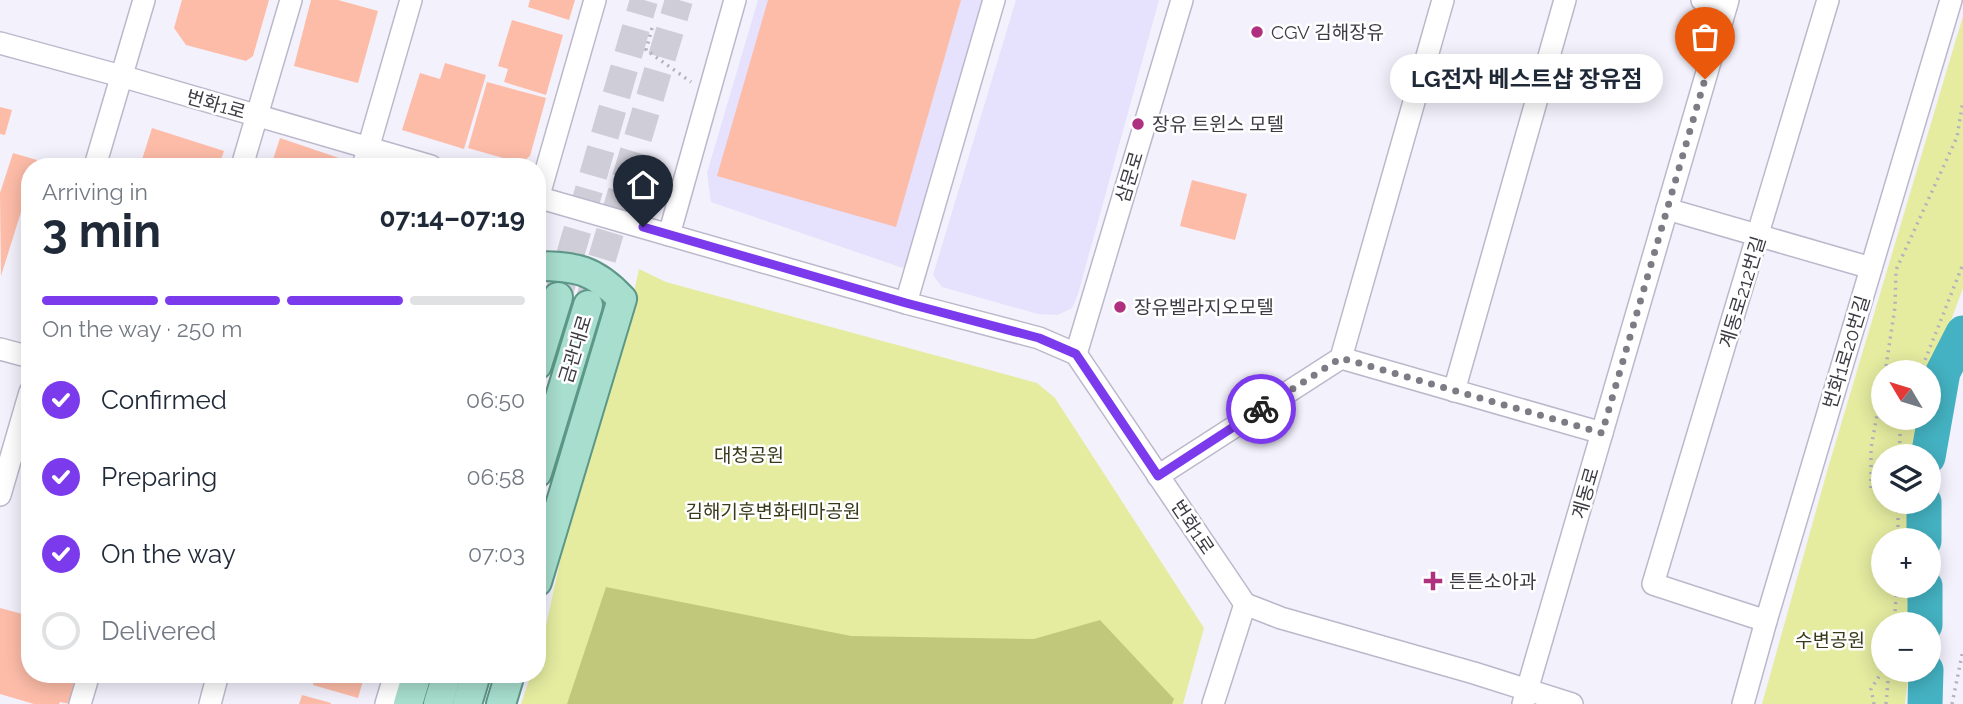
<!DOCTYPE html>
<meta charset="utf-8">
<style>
body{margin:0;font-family:Raleway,"Noto Sans KR",sans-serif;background:#f6f6f7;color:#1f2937;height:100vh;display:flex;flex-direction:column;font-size:26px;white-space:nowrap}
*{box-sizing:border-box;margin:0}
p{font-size:23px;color:#747a83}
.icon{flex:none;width:38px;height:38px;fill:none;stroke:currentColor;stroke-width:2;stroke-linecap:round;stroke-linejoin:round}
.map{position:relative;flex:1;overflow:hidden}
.sheet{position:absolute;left:21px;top:158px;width:525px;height:525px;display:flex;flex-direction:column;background:#fff;border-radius:28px;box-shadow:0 4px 18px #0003}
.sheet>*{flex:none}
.needle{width:46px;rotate:308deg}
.fabs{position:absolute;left:1871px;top:360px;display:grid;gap:14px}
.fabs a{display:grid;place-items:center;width:70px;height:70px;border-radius:50%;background:#fff;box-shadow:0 4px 18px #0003;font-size:35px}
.pin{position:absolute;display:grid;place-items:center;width:60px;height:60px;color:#fff;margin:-72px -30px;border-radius:50% 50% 50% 0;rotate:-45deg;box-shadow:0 0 7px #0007}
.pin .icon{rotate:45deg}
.courier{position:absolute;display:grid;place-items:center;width:70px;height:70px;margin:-35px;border:5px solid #7c3aed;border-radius:50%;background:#fff;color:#222;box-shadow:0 2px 9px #0007}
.bubble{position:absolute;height:49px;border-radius:24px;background:#fff;box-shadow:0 4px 18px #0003;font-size:23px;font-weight:700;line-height:49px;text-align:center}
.overview em{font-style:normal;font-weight:700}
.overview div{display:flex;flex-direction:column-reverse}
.overview{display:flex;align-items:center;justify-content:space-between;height:119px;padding:0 21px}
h1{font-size:46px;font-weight:700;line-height:52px}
.bar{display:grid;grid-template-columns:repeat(4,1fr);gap:10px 7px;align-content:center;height:84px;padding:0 21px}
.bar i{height:9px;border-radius:5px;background:#e0e1e3}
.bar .selected{background:#7c3aed}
.bar p{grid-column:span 4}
ol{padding:0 21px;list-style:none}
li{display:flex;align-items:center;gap:21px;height:77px}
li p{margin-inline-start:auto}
li .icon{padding:7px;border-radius:50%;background:#7c3aed;color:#fff;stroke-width:4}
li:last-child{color:#747a83}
li i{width:38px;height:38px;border:4px solid #e0e1e3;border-radius:50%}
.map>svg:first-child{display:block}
.built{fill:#e6e1fc}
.green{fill:#e5eca0}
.forest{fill:#c2c87b}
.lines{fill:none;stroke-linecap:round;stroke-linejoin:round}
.river{stroke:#44b2c2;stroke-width:35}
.building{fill:#fdbca8}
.major-tunnel{stroke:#cfcdd7;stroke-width:28;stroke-dasharray:28 14;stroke-linecap:butt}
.minor-casing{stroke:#bcb8cb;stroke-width:24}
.major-casing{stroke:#5c9787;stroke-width:32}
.path{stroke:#b3b1bb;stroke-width:3.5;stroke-dasharray:2 5;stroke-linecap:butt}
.minor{stroke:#fff;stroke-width:21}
.major{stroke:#a7decd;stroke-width:28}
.done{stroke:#7d7b84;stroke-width:7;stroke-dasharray:0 12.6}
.route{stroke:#7c3aed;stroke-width:9}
.poi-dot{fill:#af307e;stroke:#fff;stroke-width:2.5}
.labels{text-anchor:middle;stroke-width:5;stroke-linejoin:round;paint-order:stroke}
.poi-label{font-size:19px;fill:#3d3b43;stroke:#fff;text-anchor:start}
.street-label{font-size:19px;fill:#3d3b43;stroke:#fff}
.park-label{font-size:19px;fill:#383a19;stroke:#fff}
</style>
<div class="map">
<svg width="1963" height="704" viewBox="0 0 1963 704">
<rect width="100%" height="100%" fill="#f3f1fc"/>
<!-- built -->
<g class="built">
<path d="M 758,0 L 990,0 L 916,254 L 903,268 L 711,202 L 707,173 Z"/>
<path d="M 1016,0 L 1159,0 L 1078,294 L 1072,308 L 1058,315 L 1038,314 L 942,287 L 933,275 Z"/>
</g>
<!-- green -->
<g class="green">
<path d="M 1963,16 L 1963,288 L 1929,380 L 1928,373 L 1883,373 L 1883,418 L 1923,418 L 1919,457 L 1883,457 L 1883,502 L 1918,502 L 1916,541 L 1883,541 L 1883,586 L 1915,586 L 1914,625 L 1883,625 L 1883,670 L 1909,670 L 1905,704 L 1762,704 L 1828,468 Z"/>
<path d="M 639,269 L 666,282 L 1037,383 L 1055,398 L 1204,628 L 1183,704 L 521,704 L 531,674 L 537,674 L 537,654 L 546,626 L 575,492 L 620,355 Z"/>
</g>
<!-- forest -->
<path class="forest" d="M 606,587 L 851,636 L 1034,639 L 1100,620 L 1174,699 L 1172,704 L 567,704 Z"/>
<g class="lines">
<!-- river -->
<g class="river">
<path d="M 1928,457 L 1943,372 L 1963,333"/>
<path d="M 1924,502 L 1924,541"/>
<path d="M 1925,586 L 1925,625"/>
<path d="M 1925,704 L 1926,670"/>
</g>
</g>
<!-- building -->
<g class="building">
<path d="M 182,0 L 269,0 L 253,56 L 246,61 L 186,45 L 174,28 Z"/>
<path d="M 311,0 L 338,0 L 378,11 L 358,83 L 294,66 Z"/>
<path d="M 530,0 L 575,0 L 569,20 L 528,7 Z"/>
<path d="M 768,0 L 961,0 L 896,227 L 717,176 Z"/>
<path d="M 512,20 L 563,35 L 546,95 L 504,82 L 508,69 L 498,66 Z"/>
<path d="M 445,63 L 486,75 L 464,149 L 402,130 L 420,73 L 440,79 Z"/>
<path d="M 487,82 L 546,98 L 530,156 L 521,163 L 468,148 Z"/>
<path d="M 0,107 L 12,110 L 5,135 L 0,134 Z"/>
<path d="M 152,128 L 224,151 L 219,166 L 140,166 Z"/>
<path d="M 280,138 L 339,158 L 336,166 L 271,166 Z"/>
<path d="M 13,153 L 37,160 L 35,166 L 30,166 L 30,183 L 1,276 L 0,193 Z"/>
<path d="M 1192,180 L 1247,194 L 1235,240 L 1180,226 Z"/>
<path d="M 0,608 L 30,616 L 30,674 L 79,674 L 70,704 L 60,702 L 59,704 L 34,704 L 0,694 Z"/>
<path d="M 316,674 L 365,674 L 358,698 L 313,685 Z"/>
<path d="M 302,695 L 331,703 L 331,704 L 299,704 Z"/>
</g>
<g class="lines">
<!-- major-tunnel -->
<g class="major-tunnel">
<path d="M 558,297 L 644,0"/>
<path d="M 590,299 L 679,0"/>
</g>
<!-- minor casing -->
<g class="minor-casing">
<g id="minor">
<path d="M 1702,0 L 1726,6"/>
<path d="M 0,43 L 121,76 L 431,166"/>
<path d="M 95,166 L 144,0"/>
<path d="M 242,166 L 291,0"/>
<path d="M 363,166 L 411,0"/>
<path d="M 537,197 L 906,303 L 1039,338 L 1076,354 L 1245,604 L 1281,618 L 1474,673 L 1572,704"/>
<path d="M 537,202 L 595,0"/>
<path d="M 1667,209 L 1871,268"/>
<path d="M 669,235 L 735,0"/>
<path d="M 906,303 L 994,0"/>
<path d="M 0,349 L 30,357"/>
<path d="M 1076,354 L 1182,0"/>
<path d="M 1341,358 L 1602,433"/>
<path d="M 1454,391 L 1565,0"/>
<path d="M 1158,476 L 1341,358 L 1443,0"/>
<path d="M 0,495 L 30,392"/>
<path d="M 1766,621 L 1653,584 L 1828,0"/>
<path d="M 80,704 L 89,674"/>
<path d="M 210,704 L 218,674"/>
<path d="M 386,704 L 395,674"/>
<path d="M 1213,704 L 1245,604"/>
<path d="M 1523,704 L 1728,0"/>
<path d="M 1743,704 L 1766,621 L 1951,0"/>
</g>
</g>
<!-- major casing -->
<g class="major-casing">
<g id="major">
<path d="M 537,266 C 576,266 595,270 622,299 L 537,582"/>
<path d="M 537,365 L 558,297"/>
<path d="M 537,473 L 588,305"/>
<path d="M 408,704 L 417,674"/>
<path d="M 438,704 L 447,674"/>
<path d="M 467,704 L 476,674"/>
<path d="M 501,704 L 510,674"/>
</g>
</g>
<!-- path -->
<g class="path">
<path d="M 652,28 L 646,50 L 691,82"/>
<path d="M 1885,373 L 1895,307 L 1896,270 L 1957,137 L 1963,101"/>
<path d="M 1920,373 L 1963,264"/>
<path d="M 1883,382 L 1871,448 L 1871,488 L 1883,492"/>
<path d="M 1899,457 L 1901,418"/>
<path d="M 1898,541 L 1898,502"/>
<path d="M 1894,625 L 1897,586"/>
<path d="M 1874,704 L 1871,689 L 1883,670"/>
<path d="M 1886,704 L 1889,670"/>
<path d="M 1952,704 L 1963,650"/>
</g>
<!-- minor -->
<use href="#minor" class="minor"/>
<!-- major -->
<use href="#major" class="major"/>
</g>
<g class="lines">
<!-- done -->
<path class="done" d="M 1261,409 L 1341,358 L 1602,433 L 1705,79"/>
<!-- route -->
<path class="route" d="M 643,227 L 906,303 L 1039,338 L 1076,354 L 1158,476 L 1261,409"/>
</g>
<!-- markers -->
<g class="poi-dot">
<circle cx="1257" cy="32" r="7"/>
<circle cx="1138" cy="124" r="7"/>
<circle cx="1120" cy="307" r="7"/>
<path d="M1429.5 570.5h7v7h7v7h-7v7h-7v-7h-7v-7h7z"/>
</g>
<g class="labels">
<!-- poi labels -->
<g class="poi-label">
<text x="1271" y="39">CGV 김해장유</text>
<text x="1152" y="131">장유 트윈스 모텔</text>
<text x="1134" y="314">장유벨라지오모텔</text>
<text x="1449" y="588">튼튼소아과</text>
</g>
<!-- street labels -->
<g class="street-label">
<text transform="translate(216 104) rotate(16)" y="7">번화1로</text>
<text transform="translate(1129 177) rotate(-73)" y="7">삼문로</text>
<text transform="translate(1742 292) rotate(-73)" y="7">계동로212번길</text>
<text transform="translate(575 349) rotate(-73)" y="7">금관대로</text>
<text transform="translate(1846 352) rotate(-73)" y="7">번화1로20번길</text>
<text transform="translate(1585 493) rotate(-74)" y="7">계동로</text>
<text transform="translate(1193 527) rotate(56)" y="7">번화1로</text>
</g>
<!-- park labels -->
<g class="park-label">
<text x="749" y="462">대청공원</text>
<text x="773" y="518">김해기후변화테마공원</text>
<text x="1830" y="647">수변공원</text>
</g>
</g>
</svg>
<div class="fabs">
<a><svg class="needle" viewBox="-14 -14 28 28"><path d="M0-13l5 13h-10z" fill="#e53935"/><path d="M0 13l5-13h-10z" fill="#747a83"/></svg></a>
<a><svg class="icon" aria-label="layers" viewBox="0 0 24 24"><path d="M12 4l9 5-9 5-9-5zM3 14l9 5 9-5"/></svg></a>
<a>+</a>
<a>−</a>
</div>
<div class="pin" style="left:1705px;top:79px;background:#ea580c"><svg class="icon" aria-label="bag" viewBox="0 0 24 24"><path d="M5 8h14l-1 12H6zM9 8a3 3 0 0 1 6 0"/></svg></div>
<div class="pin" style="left:643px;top:227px;background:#1f2937"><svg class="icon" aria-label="home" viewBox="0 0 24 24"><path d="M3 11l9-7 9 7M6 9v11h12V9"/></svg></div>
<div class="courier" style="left:1261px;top:409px"><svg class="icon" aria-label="bike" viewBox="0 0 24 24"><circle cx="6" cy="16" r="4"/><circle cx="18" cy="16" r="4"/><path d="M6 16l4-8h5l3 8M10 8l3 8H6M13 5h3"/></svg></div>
<div class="bubble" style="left:1390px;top:54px;width:273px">LG전자 베스트샵 장유점</div>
<section class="sheet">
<div class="overview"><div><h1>3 min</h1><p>Arriving in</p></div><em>07:14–07:19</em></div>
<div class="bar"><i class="selected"></i><i class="selected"></i><i class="selected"></i><i></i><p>On the way · 250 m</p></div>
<ol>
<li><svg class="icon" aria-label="check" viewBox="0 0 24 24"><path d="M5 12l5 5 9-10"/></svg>Confirmed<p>06:50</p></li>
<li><svg class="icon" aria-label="check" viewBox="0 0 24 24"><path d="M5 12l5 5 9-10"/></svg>Preparing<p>06:58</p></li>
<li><svg class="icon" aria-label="check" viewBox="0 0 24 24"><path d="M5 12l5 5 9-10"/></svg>On the way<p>07:03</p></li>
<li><i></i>Delivered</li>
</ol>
</section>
</div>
